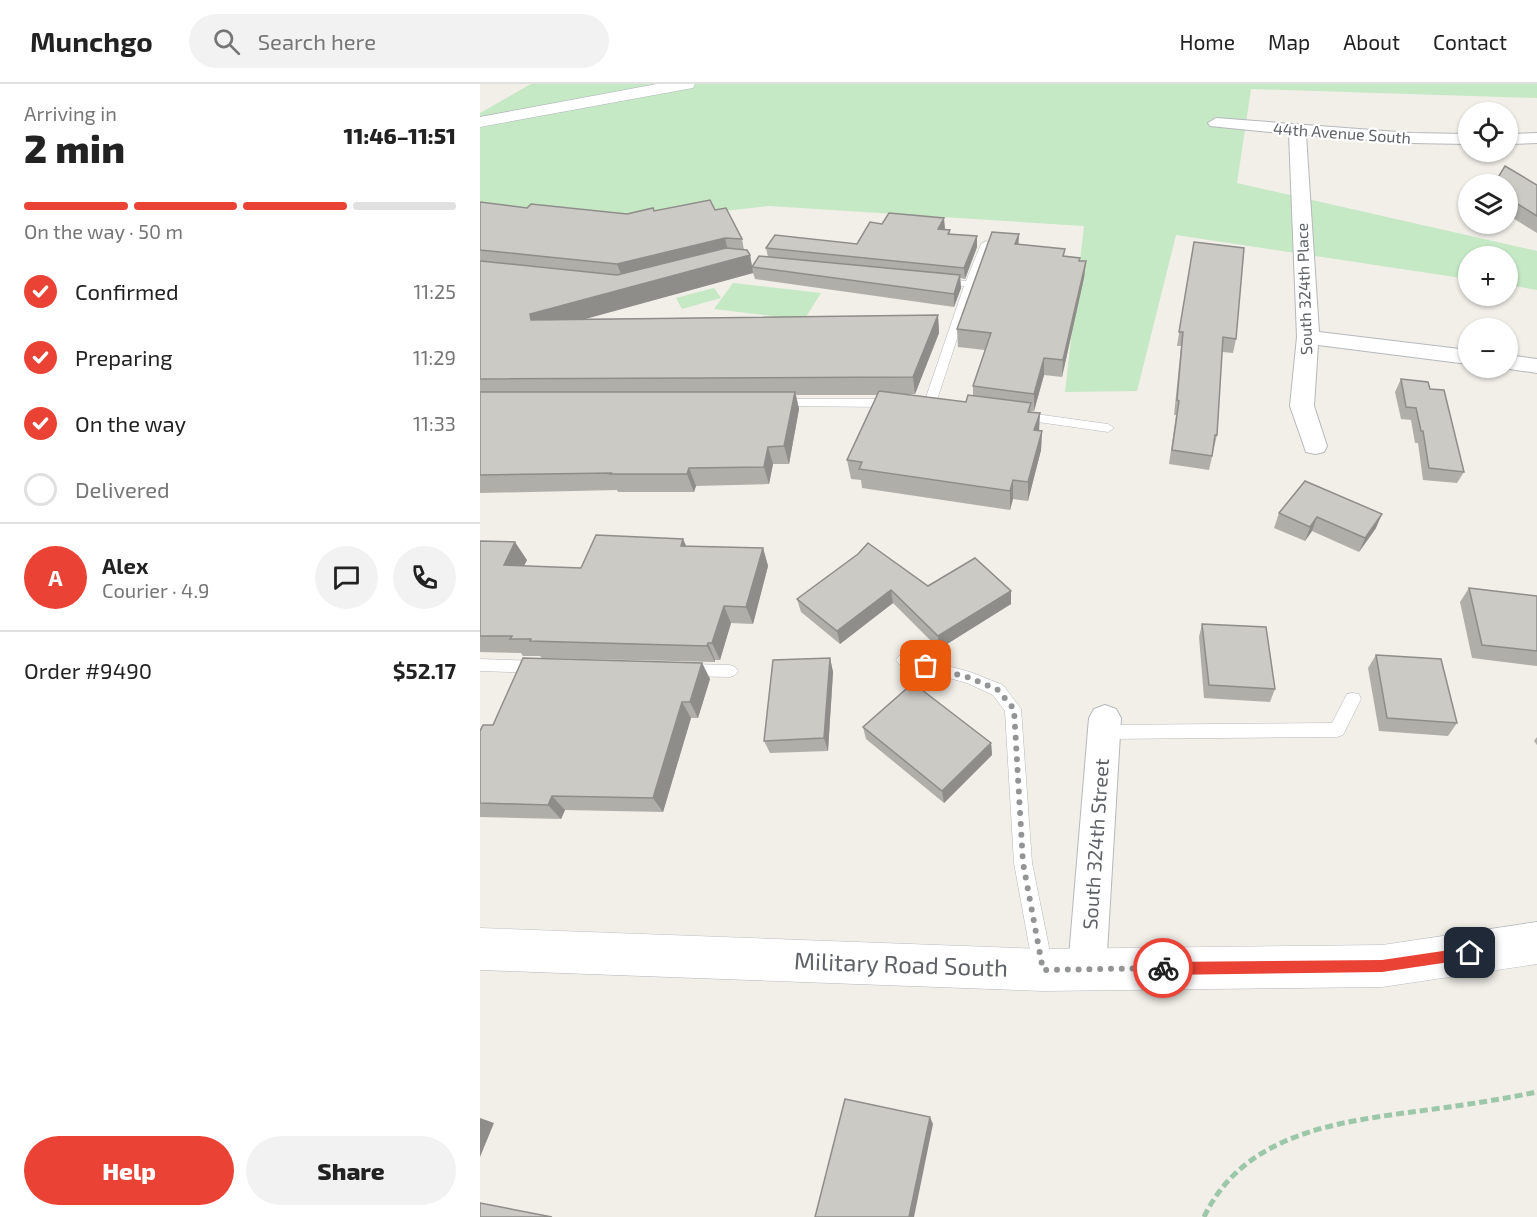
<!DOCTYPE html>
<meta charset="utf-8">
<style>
body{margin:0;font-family:"Exo 2",sans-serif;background:#f2f2f2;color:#222;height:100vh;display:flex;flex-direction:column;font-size:22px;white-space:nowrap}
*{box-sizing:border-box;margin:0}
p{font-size:20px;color:#767676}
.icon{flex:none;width:33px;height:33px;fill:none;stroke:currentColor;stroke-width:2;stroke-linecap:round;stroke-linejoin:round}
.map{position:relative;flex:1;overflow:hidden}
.side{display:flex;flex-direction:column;background:#fff;width:480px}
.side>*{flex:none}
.buttons{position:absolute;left:978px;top:18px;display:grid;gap:12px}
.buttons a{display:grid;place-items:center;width:60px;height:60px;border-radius:50%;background:#fff;box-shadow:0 2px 4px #0004;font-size:30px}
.pin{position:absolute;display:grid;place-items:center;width:51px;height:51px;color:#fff;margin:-26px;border-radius:12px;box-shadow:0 3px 9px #0006}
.courier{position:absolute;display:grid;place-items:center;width:60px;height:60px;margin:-30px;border:4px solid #ea4335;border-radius:50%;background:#fff;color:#222;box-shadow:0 2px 8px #0007}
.overview em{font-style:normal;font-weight:800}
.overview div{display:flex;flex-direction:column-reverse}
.overview{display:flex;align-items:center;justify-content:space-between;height:102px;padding:0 24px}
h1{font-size:39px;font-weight:800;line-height:45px}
.bar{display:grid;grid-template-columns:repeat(4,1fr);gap:9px 6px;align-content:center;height:72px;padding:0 24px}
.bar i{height:8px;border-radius:4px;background:#e0e0e0}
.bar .current{background:#ea4335}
.bar p{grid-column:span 4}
.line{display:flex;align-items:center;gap:15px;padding:0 24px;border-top:2px solid #e0e0e0}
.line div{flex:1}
.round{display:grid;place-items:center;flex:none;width:63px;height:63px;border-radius:32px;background:#f2f2f2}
ol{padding:0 24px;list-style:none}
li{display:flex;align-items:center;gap:18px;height:66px}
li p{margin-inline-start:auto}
li .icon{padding:6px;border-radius:50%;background:#ea4335;color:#fff;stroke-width:4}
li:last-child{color:#767676}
li i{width:33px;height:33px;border:3px solid #e0e0e0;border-radius:50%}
.cta{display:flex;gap:12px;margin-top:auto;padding:12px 24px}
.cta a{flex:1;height:69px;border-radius:36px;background:#ea4335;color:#fff;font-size:24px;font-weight:800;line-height:69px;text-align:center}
.cta a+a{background:#f2f2f2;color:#222}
header{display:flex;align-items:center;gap:36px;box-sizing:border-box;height:84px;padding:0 30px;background:#fff;border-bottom:2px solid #e0e0e0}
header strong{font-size:28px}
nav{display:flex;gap:33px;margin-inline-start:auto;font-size:21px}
.search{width:420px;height:54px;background:#f2f2f2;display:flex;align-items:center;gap:15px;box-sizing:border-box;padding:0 21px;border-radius:33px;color:#767676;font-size:22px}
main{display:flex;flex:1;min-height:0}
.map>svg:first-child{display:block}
.green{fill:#c5e8c5}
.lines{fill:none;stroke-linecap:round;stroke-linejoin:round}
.service-casing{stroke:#b5b8bc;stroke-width:1}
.minor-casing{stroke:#b5b8bc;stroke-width:2}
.secondary-casing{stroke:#b6babf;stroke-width:1}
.path{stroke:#9cc7a9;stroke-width:5;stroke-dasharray:8 4;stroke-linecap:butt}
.service{fill:#fff;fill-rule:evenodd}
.minor{fill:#fff;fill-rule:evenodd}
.secondary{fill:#fff;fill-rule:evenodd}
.wall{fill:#afaea9}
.shaded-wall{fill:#8f8d8a}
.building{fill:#cccac5;stroke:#8f8d8a;stroke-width:1.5}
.route{fill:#ea4335}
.done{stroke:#929495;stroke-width:6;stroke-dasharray:0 10.8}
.labels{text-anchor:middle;stroke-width:4.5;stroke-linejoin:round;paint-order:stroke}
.far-street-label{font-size:16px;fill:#5f6368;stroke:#fff}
.street-label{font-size:20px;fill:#5f6368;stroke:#fff}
.near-street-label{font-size:24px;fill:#5f6368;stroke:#fff}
</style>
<header>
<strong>Munchgo</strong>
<div class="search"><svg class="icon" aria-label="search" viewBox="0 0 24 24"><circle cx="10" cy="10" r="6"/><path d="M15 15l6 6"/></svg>Search here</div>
<nav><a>Home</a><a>Map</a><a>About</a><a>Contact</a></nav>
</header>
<main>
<section class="side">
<div class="overview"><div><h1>2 min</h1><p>Arriving in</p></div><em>11:46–11:51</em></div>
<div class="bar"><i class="current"></i><i class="current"></i><i class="current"></i><i></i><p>On the way · 50 m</p></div>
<ol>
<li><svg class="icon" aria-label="check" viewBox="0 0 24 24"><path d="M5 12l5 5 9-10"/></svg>Confirmed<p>11:25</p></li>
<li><svg class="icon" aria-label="check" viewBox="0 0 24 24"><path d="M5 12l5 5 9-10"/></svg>Preparing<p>11:29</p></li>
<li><svg class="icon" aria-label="check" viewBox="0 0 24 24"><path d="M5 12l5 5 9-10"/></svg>On the way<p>11:33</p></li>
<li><i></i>Delivered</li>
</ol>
<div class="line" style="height:108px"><b class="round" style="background:#ea4335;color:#fff">A</b><div><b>Alex</b><p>Courier · 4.9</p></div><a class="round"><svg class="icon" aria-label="chat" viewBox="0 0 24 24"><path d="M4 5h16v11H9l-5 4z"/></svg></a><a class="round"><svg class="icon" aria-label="phone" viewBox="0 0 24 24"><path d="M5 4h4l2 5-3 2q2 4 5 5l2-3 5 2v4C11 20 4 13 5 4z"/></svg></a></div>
<div class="line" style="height:78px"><div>Order #9490</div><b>$52.17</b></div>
<div class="cta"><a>Help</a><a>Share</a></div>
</section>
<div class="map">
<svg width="1057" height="1133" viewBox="0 0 1057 1133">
<rect width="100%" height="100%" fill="#f1efe8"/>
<!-- green -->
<g class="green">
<path d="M 51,0 L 1057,0 L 1057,14 L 771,5 L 757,99 L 1057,167 L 1057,206 L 1028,201 L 1028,172 L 988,172 L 988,195 L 696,151 L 657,307 L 585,308 L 604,142 L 289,122 L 110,142 L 0,124 L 0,29 Z"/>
<path d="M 253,199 L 341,209 L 324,236 L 234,225 Z"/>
<path d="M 234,204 L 241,214 L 202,225 L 196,214 Z"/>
</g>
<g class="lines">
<!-- service casing -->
<g class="service-casing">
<g id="service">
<path d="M 506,157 L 511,160 L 495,200 L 456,319 L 454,322 L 446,322 L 444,319 L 484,202 L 463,200 L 458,197 L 463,194 L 486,197 L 501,160 Z"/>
<path d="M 299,315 L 413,315 L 419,319 L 413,323 L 295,322 L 295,316 Z"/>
<path d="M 541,328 L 628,340 L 634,344 L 628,348 L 537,335 L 537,329 Z"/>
<path d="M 424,570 L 490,588 L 523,601 L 541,625 L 552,779 L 573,883 L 570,890 L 563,893 L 556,890 L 553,883 L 534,779 L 525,627 L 513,611 L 487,599 L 419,580 L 416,576 L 419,572 Z"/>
<path d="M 0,575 L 57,577 L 62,579 L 65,583 L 62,587 L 57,589 L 0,587 Z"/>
<path d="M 207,580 L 250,581 L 255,583 L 258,587 L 255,591 L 250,593 L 207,592 L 202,590 L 199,586 L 202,582 Z"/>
<path d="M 873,609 L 879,610 L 881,615 L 863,651 L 857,653 L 624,655 L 618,653 L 616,648 L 618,643 L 624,641 L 852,639 L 867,610 Z"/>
</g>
</g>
<!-- minor casing -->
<g class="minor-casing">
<g id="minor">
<path d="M 736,34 L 931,49 L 988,50 L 988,60 L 931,59 L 826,51 L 839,248 L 988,266 L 988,280 L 838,261 L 834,322 L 847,362 L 844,368 L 835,370 L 826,368 L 810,322 L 817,253 L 809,50 L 730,42 L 728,39 Z"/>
<path d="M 1057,49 L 1057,59 L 1028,60 L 1028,50 Z"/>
<path d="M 1028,271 L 1057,275 L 1057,289 L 1023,284 L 1028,284 Z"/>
<path d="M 625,621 L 636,625 L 641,634 L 626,885 L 621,899 L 607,904 L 593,899 L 588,885 L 609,634 L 614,625 Z"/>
</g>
</g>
<!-- secondary casing -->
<g class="secondary-casing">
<g id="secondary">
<path d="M 177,0 L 215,0 L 213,4 L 207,5 L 0,43 L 0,33 Z"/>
<path d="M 1057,838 L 1057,880 L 902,903 L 563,907 L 0,886 L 0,844 L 563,865 L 902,861 Z"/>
</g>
</g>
<!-- path -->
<path class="path" d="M 724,1133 C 764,1049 858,1038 939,1027 C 979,1022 1018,1016 1057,1008"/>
<!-- service -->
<use href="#service" class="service"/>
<!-- minor -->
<use href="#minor" class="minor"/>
<!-- secondary -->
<use href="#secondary" class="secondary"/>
</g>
<!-- wall -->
<g class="wall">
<path d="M 1028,100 L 1057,101 L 1057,149 L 1028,131 Z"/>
<path d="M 0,118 L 47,124 L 147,130 L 174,127 L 235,126 L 262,155 L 264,166 L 270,171 L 272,182 L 288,173 L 286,164 L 377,160 L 465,144 L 464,146 L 470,146 L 470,150 L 497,163 L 485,195 L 480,194 L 481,204 L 474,223 L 275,195 L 273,189 L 104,235 L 458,231 L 459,249 L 435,310 L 426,310 L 486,318 L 493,312 L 493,302 L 505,266 L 478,263 L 477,245 L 539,150 L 538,161 L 585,165 L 584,172 L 600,174 L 600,177 L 606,177 L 604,194 L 582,293 L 564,291 L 554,327 L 551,327 L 559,347 L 562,347 L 561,366 L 548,417 L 533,415 L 530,426 L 382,404 L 381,396 L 371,395 L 367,376 L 397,311 L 316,311 L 319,325 L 309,380 L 293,380 L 289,400 L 216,402 L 214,408 L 138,408 L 137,406 L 0,409 Z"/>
<path d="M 714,158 L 756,255 L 753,269 L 742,268 L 737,351 L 729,386 L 689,380 L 696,331 L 694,331 L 701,262 L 697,262 Z"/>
<path d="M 921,295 L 950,305 L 984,388 L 977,399 L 943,396 L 938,359 L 935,359 L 931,336 L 921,335 L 915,308 Z"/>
<path d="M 825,397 L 896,444 L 879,468 L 832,447 L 825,457 L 794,444 L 799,429 Z"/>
<path d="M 0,457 L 47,476 L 44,482 L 101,484 L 206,462 L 283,464 L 288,482 L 273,540 L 251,539 L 240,576 L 235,576 L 235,578 L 62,574 L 60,572 L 43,572 L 41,569 L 0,568 Z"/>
<path d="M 448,502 L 531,507 L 531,520 L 459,565 L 413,519 L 360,560 L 321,528 L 317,515 Z"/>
<path d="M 989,504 L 1057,512 L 1057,582 L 992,574 L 980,518 Z"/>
<path d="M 722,540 L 795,605 L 790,618 L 724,614 L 719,553 Z"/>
<path d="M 896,571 L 977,639 L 968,652 L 899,647 L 888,584 Z"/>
<path d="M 350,574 L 353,588 L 348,667 L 290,669 L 284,657 Z"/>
<path d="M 222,579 L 230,595 L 218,634 L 211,634 L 183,728 L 85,726 L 81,735 L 0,733 L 0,647 L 13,641 Z"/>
<path d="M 383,643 L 511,659 L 512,671 L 464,719 L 386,655 Z"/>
<path d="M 1057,653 L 1057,661 L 1054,657 Z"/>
</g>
<!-- shaded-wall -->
<g class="shaded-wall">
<path d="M 464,134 L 465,144 L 459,156 L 458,145 Z"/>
<path d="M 539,150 L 538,167 L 535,160 Z"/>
<path d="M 497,152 L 497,163 L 485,195 L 484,184 Z"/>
<path d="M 245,154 L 249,171 L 144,198 L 137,180 Z"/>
<path d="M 270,171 L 273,189 L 58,248 L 51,236 L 50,230 Z"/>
<path d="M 606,177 L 604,194 L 582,293 L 583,276 Z"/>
<path d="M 480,191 L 481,204 L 474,223 L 474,210 Z"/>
<path d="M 458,231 L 459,249 L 435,310 L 433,293 Z"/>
<path d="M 564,274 L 564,291 L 554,327 L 554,310 Z"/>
<path d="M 315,308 L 319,325 L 309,380 L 304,362 Z"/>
<path d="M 560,329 L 559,348 L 554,346 Z"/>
<path d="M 562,347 L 561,366 L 548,417 L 548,398 Z"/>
<path d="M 288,363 L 293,380 L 289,400 L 284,383 Z"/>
<path d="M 209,384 L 216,402 L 214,408 L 207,390 Z"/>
<path d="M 533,396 L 533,415 L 530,426 L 530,407 Z"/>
<path d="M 902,430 L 896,444 L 879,468 L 885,454 Z"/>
<path d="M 837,433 L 832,447 L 825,457 L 830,443 Z"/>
<path d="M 203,455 L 211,472 L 201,462 Z"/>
<path d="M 35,458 L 47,476 L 35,499 L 24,481 Z"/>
<path d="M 283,464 L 288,482 L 273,540 L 266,523 Z"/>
<path d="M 411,506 L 413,519 L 360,560 L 357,547 Z"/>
<path d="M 531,507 L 531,520 L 459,565 L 458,552 Z"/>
<path d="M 244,522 L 251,539 L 240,576 L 232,559 Z"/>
<path d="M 228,559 L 235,576 L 235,578 L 227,562 Z"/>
<path d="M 350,574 L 353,588 L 348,667 L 344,654 Z"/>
<path d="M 222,579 L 230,595 L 218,634 L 210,618 Z"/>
<path d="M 202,618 L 211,634 L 183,728 L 173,714 Z"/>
<path d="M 511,659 L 512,671 L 464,719 L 462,707 Z"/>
<path d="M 72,712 L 85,726 L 81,735 L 68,721 Z"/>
<path d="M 450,1033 L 453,1040 L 434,1133 L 429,1133 Z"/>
<path d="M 0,1034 L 14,1039 L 0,1073 Z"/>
</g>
<!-- building -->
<g class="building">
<path d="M 1025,82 L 1057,101 L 1057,132 L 1028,114 L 1028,100 L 1014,100 Z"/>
<path d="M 230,116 L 235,126 L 246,124 L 262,155 L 245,154 L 137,180 L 0,166 L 0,118 L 47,124 L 51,120 L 147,130 L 173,124 L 174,127 Z"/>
<path d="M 409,129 L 464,134 L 458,145 L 470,146 L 468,150 L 497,152 L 484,184 L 286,164 L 295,151 L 377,160 L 390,138 L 402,140 Z"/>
<path d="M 512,148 L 539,150 L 535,160 L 585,165 L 583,172 L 600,174 L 599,177 L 606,177 L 583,276 L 564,274 L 554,310 L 493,302 L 511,249 L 477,245 Z"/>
<path d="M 714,158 L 764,164 L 756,255 L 743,253 L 737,351 L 735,351 L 732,372 L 692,366 L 699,317 L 697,316 L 703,248 L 699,248 Z"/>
<path d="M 246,164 L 267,166 L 270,171 L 50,230 L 51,236 L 458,231 L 433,293 L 0,295 L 0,177 L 137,191 Z"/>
<path d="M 279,172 L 480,191 L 474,210 L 272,183 Z"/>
<path d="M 921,295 L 948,298 L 950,305 L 964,306 L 984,388 L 949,384 L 943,347 L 941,347 L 936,324 L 926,323 Z"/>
<path d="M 399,307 L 486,318 L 488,311 L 551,319 L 548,328 L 560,329 L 554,346 L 562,347 L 548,398 L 533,396 L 530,407 L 379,385 L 382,378 L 367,376 Z"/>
<path d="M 0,308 L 315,308 L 304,362 L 288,363 L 284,383 L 209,384 L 207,390 L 130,390 L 131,389 L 0,391 Z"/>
<path d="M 825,397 L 902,430 L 885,454 L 837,433 L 830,443 L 799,429 Z"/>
<path d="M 116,451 L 203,455 L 201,462 L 283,464 L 266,523 L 244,522 L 232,559 L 228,559 L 227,562 L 50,557 L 51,555 L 30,555 L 32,552 L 0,552 L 0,457 L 35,458 L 24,481 L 101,484 Z"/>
<path d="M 388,459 L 448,502 L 495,474 L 531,507 L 458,552 L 411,506 L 357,547 L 317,515 L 378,470 Z"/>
<path d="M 989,504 L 1057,512 L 1057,567 L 1002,561 Z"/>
<path d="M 722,540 L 786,543 L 795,605 L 729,601 Z"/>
<path d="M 896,571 L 961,575 L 977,639 L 907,634 Z"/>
<path d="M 43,574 L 222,579 L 210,618 L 202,618 L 173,714 L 72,712 L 68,721 L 0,719 L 0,647 L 3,641 L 13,641 Z"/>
<path d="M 350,574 L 344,654 L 284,657 L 293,576 Z"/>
<path d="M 433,599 L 511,659 L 462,707 L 383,643 Z"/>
<path d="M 365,1015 L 450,1033 L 429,1133 L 335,1133 Z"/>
<path d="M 0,1119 L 72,1133 L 0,1133 Z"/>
</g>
<!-- route -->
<path class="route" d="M 990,863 L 997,869 L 990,875 L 902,888 L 683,891 L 678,889 L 677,884 L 678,880 L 683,878 L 902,876 Z"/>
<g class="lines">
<!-- done -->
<path class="done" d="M 446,582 L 490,594 L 518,606 L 534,625 L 543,779 L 563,886 L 683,884"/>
</g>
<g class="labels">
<!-- far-street labels -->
<g class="far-street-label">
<text transform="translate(862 49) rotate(4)" y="6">44th Avenue South</text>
<text transform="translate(824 205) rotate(-92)" y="6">South 324th Place</text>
</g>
<!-- street labels -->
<g class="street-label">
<text transform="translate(616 760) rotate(-86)" y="7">South 324th Street</text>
</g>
<!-- near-street labels -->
<g class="near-street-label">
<text transform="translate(421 881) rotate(2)" y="8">Military Road South</text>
</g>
</g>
</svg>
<div class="buttons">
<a><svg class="icon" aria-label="locate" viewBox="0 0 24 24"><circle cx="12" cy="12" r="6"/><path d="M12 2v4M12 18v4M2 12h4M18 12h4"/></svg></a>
<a><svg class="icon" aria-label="layers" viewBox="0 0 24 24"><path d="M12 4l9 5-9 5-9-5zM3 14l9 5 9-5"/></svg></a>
<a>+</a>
<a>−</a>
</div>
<div class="pin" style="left:446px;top:582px;background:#ea580c"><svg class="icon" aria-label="bag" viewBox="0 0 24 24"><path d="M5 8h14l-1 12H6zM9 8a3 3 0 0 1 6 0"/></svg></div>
<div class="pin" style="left:990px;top:869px;background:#1f2937"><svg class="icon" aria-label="home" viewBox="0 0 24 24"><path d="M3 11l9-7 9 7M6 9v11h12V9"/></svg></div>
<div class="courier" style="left:683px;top:884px"><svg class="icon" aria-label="bike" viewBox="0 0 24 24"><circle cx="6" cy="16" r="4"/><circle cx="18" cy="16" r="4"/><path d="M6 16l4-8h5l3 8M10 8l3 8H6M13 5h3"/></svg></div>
</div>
</main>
